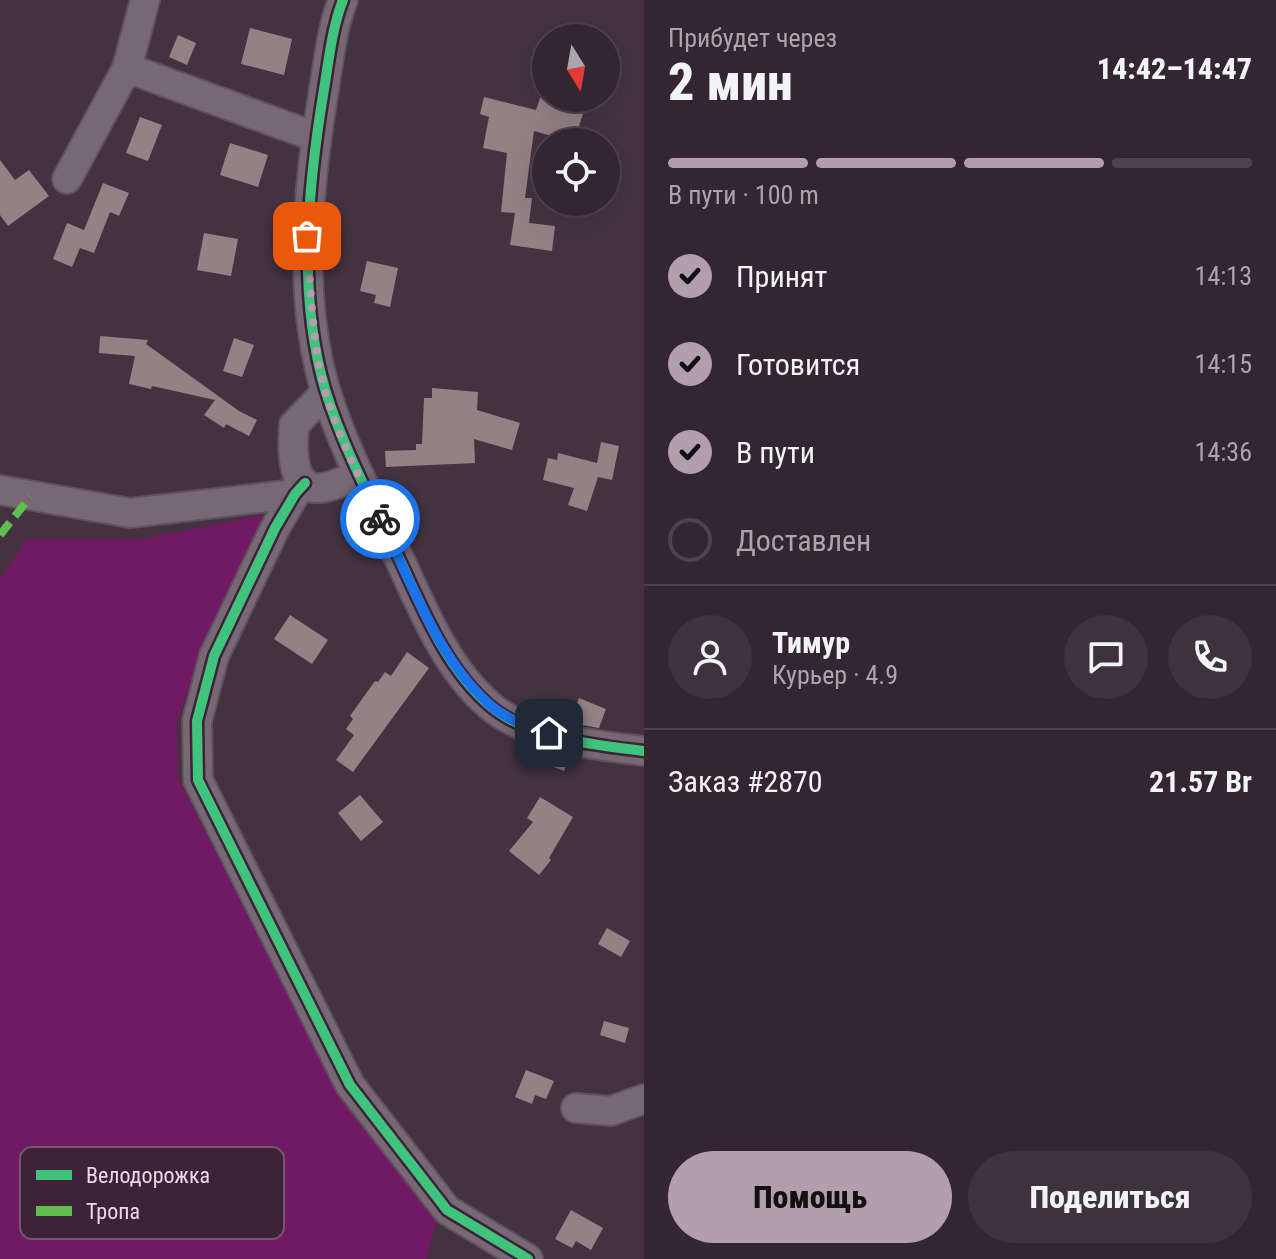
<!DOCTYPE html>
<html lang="ru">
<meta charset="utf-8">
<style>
body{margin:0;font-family:"Roboto Condensed",sans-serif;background:#3e323c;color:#f1f3f6;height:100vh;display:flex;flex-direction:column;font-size:30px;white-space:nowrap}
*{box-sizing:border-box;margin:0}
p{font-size:26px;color:#a9a5ab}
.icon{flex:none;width:44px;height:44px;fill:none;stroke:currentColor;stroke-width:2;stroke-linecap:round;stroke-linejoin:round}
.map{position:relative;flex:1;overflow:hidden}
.drawer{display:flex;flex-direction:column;background:#332630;width:632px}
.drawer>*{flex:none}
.needle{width:52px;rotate:169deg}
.buttons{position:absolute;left:532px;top:24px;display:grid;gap:16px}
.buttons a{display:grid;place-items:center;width:88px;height:88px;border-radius:50%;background:#332630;box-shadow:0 8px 32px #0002,0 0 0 2px #4e434c;font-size:40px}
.pin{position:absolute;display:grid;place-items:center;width:68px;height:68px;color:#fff;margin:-34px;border-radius:16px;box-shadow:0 4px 12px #0006}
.courier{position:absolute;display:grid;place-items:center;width:80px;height:80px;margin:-40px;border:6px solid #1a73e8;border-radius:50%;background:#fff;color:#222;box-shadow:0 2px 10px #0007}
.head em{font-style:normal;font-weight:800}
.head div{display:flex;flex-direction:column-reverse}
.head{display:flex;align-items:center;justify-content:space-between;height:136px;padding:0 24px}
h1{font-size:52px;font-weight:800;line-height:60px}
.bar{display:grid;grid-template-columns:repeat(4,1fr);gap:12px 8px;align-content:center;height:96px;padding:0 24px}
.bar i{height:10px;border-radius:6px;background:#4e434c}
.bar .on{background:#b29ead}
.bar p{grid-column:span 4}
.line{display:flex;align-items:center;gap:20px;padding:0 24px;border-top:2px solid #4e434c}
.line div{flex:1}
.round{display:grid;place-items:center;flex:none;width:84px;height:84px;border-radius:42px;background:#3e323c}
ol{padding:0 24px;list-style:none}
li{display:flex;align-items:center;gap:24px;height:88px}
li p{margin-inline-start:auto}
li .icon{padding:8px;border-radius:50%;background:#b29ead;color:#111;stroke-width:4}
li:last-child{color:#a9a5ab}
li i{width:44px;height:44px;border:4px solid #4e434c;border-radius:50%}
.button{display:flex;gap:16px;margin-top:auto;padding:16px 24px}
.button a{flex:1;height:92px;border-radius:48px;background:#b29ead;color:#111;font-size:32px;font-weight:800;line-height:92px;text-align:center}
.button a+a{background:#3e323c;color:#f1f3f6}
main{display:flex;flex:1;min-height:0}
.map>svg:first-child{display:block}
.green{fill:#711a64}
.building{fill:#938185}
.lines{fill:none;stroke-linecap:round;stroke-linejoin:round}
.minor-casing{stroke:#60515d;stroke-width:32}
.minor{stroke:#776974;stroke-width:28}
.quiet{stroke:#5fbe4e;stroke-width:8;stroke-dasharray:16 8;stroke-linecap:butt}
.cycleway-casing{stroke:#40213a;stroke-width:15}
.cycleway{stroke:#40c37c;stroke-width:10}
.done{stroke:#b29ead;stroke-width:8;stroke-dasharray:0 14.4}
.route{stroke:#1a73e8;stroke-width:10}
.key{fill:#40213a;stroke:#74586e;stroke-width:2}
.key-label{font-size:22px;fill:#edd8e7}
</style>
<main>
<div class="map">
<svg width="644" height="1259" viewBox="0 0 644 1259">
<rect width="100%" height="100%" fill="#443240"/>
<!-- green -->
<path class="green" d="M 268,514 L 203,651 L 177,722 L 178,778 L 338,1093 L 437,1222 L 426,1259 L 0,1259 L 0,578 L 27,539 L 141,539 Z"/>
<!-- building -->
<g class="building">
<path d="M 250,28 L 292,39 L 284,75 L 241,64 Z"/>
<path d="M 178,35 L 196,43 L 187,65 L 169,57 Z"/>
<path d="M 484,97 L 536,110 L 540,98 L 588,98 L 574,142 L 534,131 L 525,198 L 532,198 L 529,223 L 555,226 L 552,251 L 510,245 L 515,213 L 501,212 L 507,153 L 483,148 L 489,117 L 480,114 Z"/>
<path d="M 140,117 L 162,125 L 148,161 L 126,153 Z"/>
<path d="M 230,143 L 268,155 L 258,187 L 220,175 Z"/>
<path d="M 0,160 L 15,180 L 29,170 L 49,196 L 8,226 L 0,215 Z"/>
<path d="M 103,183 L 129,193 L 119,216 L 110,212 L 94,253 L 80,248 L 72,267 L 53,259 L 67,223 L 84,230 Z"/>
<path d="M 204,233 L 238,239 L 231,276 L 197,270 Z"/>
<path d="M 367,261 L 398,268 L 390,307 L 374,303 L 376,295 L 360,291 Z"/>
<path d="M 100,336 L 148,340 L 146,344 L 239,411 L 257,420 L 249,436 L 226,424 L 224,428 L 204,415 L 215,400 L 152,386 L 151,389 L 129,384 L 135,356 L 99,353 Z"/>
<path d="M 234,338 L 254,345 L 242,377 L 223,371 Z"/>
<path d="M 432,388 L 478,392 L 477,410 L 520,423 L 512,450 L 474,439 L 475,463 L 386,467 L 385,451 L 416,450 L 416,444 L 422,444 L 424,398 L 432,398 Z"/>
<path d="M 601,442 L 619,446 L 612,480 L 598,477 L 587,511 L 568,505 L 574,488 L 543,480 L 548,458 L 557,460 L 558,453 L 597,463 Z"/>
<path d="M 290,615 L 328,640 L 312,664 L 274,639 Z"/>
<path d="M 407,652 L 429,668 L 353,772 L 336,760 L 354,735 L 346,729 L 353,719 L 350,716 L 375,681 L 378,682 L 385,672 L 391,676 Z"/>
<path d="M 579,698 L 606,709 L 599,728 L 570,723 Z"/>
<path d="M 548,752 L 569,757 L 564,771 L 543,763 Z"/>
<path d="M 360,795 L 383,822 L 361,841 L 338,813 Z"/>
<path d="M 540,797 L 573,817 L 549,858 L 551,860 L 539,875 L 509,851 L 533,822 L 527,818 Z"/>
<path d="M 607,928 L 630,941 L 621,957 L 598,944 Z"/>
<path d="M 604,1021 L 629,1028 L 625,1043 L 600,1035 Z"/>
<path d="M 526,1070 L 554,1081 L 546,1099 L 535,1095 L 532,1104 L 515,1097 Z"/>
<path d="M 571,1210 L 603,1228 L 591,1250 L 576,1241 L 572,1248 L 555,1239 Z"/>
</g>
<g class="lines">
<!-- minor casing -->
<g class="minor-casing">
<g id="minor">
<path d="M 343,0 C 332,28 329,59 324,89 C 308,186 297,293 325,389 C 343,448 372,501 398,556 C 422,607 445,667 489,705 C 528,739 595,745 644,751"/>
<path d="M 127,68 L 316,137"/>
<path d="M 67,179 L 127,68 L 145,0"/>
<path d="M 326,392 L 294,425 C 293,443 289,483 314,488 C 327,490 346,480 358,475"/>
<path d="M 305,483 L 295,494 L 275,528 L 214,656 L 197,721 L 198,780 L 350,1085 L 447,1210 L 528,1259"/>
<path d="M 0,490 L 130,513 L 295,494"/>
<path d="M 576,1108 L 611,1111 L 644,1099"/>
</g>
</g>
<!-- minor -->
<use href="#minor" class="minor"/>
<!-- quiet -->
<path class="quiet" d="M 0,535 L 30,497"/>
<!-- cycleway casing -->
<g class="cycleway-casing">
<g id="cycleway">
<path d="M 343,0 C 332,28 329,59 324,89 C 308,186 297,293 325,389 C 343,448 372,501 398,556 C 422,607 445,667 489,705 C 528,739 595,745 644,751"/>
<path d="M 305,483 L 295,494 L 275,528 L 214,656 L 197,721 L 198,780 L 350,1085 L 447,1210 L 528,1259"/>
</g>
</g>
<!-- cycleway -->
<use href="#cycleway" class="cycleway"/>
</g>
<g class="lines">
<!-- done -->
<path class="done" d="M 307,236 C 310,277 311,318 318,359 C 327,414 355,470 380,519"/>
<!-- route -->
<path class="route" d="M 380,519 C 411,580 437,658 489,704 C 505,719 528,727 549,733"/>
</g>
<!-- legend -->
<rect x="20" y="1147" width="264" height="92" rx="12" class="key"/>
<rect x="36" y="1170" width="36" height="10" fill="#40c37c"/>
<rect x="36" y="1206" width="36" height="10" fill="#5fbe4e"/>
<g class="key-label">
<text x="86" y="1183">Велодорожка</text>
<text x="86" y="1219">Тропа</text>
</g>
</svg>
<div class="buttons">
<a><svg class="needle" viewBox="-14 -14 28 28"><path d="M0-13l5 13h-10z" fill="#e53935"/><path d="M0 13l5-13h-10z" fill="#a9a5ab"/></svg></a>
<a><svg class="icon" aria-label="locate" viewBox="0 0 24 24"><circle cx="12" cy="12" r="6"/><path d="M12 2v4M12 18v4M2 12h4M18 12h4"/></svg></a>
</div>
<div class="pin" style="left:307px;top:236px;background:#ea580c"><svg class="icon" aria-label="bag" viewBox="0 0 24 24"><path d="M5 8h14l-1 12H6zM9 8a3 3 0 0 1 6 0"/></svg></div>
<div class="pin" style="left:549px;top:733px;background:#1f2937"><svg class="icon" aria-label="home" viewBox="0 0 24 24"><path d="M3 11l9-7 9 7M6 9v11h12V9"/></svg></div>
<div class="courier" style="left:380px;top:519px"><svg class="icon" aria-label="bike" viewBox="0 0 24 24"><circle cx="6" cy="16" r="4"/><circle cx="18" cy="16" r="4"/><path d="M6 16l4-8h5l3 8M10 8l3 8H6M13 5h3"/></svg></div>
</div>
<section class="drawer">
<div class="head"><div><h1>2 мин</h1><p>Прибудет через</p></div><em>14:42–14:47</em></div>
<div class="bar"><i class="on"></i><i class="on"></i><i class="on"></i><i></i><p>В пути · 100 m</p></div>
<ol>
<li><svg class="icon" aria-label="check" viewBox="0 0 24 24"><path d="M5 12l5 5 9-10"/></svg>Принят<p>14:13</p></li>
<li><svg class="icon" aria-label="check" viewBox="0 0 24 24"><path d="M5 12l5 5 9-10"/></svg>Готовится<p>14:15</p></li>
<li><svg class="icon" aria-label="check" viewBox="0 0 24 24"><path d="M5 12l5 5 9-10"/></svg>В пути<p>14:36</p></li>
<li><i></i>Доставлен</li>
</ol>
<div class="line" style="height:144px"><a class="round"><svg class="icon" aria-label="person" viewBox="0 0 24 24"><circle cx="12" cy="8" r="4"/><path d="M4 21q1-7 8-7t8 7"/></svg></a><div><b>Тимур</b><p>Курьер · 4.9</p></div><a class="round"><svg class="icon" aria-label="chat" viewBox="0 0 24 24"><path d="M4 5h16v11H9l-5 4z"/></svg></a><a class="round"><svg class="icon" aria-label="phone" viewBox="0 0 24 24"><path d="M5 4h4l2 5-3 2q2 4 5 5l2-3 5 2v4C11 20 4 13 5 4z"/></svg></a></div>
<div class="line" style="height:104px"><div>Заказ #2870</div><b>21.57 Br</b></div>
<div class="button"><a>Помощь</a><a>Поделиться</a></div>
</section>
</main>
